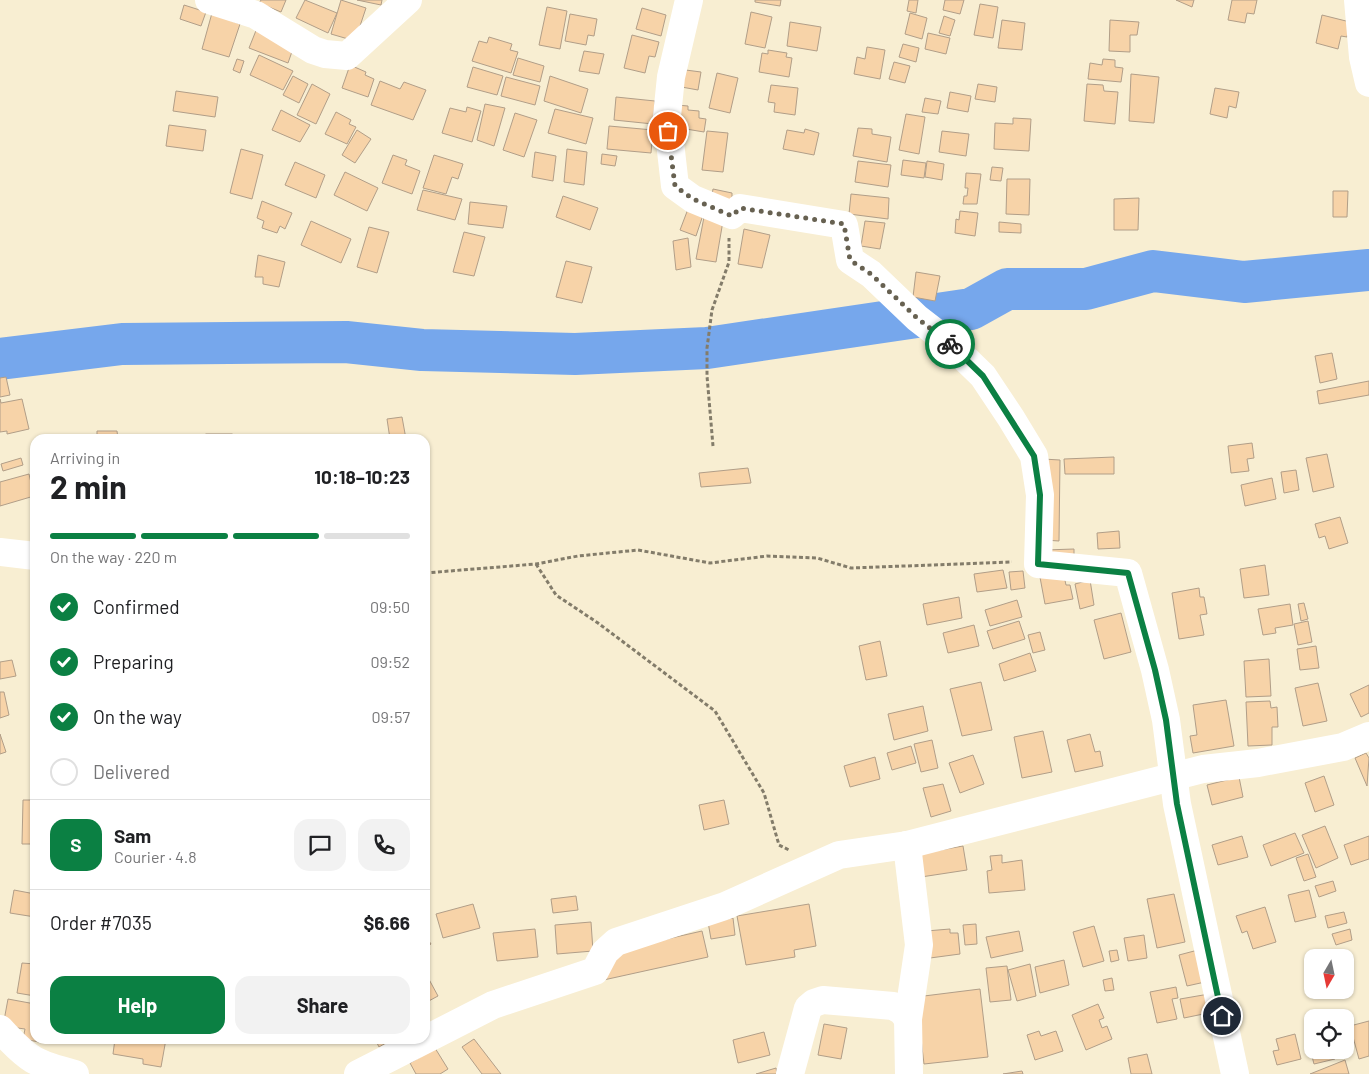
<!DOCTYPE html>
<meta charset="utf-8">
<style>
body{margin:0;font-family:Barlow,sans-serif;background:#f2f2f2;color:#202124;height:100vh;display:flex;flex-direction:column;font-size:19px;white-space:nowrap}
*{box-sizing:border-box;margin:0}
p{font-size:16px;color:#757577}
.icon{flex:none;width:28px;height:28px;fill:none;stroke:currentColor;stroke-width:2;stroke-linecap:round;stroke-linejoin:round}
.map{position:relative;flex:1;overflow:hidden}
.side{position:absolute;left:30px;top:434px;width:400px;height:610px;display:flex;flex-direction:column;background:#fff;border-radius:15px;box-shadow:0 1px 4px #0004}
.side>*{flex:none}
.needle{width:32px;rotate:189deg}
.controls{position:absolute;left:1304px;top:949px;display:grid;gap:10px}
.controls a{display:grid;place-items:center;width:50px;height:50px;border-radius:10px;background:#fff;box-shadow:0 1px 4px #0004;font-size:25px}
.pin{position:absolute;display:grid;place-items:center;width:42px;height:42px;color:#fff;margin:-21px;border:2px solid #fff;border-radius:50%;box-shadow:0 1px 5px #0007}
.courier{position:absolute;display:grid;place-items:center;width:50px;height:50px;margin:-25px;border:4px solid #0b8043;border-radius:50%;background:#fff;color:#222;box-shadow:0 1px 6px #0007}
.overview em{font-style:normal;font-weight:700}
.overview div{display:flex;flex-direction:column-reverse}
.overview{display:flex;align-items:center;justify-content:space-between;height:85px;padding:0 20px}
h1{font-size:32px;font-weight:700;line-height:38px}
.bar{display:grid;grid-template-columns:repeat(4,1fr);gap:8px 5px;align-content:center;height:60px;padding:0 20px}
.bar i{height:6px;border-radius:4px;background:#e0e0e0}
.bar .active{background:#0b8043}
.bar p{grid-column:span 4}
.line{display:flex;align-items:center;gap:12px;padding:0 20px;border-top:1px solid #e0e0e0}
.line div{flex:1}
.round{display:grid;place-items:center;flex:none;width:52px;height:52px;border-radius:15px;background:#f2f2f2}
ol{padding:0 20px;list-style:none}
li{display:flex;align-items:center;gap:15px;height:55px}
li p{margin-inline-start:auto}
li .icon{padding:5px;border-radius:50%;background:#0b8043;color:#fff;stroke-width:4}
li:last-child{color:#757577}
li i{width:28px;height:28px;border:2px solid #e0e0e0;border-radius:50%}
.button{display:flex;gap:10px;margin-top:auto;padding:10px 20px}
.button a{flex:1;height:58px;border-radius:15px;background:#0b8043;color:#fff;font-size:20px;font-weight:700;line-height:58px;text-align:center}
.button a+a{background:#f2f2f2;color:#202124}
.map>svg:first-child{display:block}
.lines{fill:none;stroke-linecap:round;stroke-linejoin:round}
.river{stroke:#76a7ec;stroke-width:42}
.building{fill:#f7d3a8;stroke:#b19e88}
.path{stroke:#837c6a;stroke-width:3;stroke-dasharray:4 2.5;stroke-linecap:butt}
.minor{stroke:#fff;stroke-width:28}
.done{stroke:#676151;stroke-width:5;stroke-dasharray:0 9}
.route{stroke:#0b8043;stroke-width:6}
</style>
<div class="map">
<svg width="1369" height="1074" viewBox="0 0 1369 1074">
<rect width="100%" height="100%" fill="#f8eed2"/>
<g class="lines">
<!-- river -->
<path class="river" d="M 0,359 L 122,344 L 346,342 L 422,350 L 575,354 L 707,348 L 971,309 L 1007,289 L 1086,289 L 1153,271 L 1244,282 L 1369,270"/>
</g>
<!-- building -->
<g class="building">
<path d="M 261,0 L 286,0 L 281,12 L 259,3 Z"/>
<path d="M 305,0 L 337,13 L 328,33 L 296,18 Z"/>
<path d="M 341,0 L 366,8 L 355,41 L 331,34 Z"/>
<path d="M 357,0 L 382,0 L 381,5 Z"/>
<path d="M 755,0 L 781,0 L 780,6 L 755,2 Z"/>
<path d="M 909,0 L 918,0 L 916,13 L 907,11 Z"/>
<path d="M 945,0 L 964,0 L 960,14 L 943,10 Z"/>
<path d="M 1176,0 L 1194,0 L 1192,7 Z"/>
<path d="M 1232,0 L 1257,0 L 1254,14 L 1247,13 L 1245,23 L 1228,20 Z"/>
<path d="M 980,4 L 998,7 L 993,38 L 974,35 Z"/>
<path d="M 184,5 L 206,12 L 201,26 L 180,19 Z"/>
<path d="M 547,7 L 567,11 L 560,49 L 539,45 Z"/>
<path d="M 642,8 L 666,15 L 661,36 L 636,29 Z"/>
<path d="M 751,12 L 772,17 L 765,48 L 745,44 Z"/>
<path d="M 212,13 L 240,24 L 229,57 L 202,49 Z"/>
<path d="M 910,13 L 927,18 L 922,39 L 905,34 Z"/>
<path d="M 570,14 L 597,19 L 594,36 L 588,35 L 586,45 L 565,41 Z"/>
<path d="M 1322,15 L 1350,22 L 1347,37 L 1341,36 L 1338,49 L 1316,43 Z"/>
<path d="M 944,16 L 955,20 L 950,36 L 939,33 Z"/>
<path d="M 1002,20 L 1025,23 L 1022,50 L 998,48 Z"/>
<path d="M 1110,20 L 1139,22 L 1137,35 L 1130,35 L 1130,52 L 1109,51 Z"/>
<path d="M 790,22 L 821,27 L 817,51 L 787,46 Z"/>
<path d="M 257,28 L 295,43 L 288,63 L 249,48 Z"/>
<path d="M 928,33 L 950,38 L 946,54 L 925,49 Z"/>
<path d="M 632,35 L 659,42 L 655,57 L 649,56 L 645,73 L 624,68 Z"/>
<path d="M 489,37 L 512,44 L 510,50 L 518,52 L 511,73 L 472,61 L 479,41 L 487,43 Z"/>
<path d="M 903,44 L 919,48 L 916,62 L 899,57 Z"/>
<path d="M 867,47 L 885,50 L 880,79 L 854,74 L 857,57 L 865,59 Z"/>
<path d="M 768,50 L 787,53 L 786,57 L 792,58 L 789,77 L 759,72 L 762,53 L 768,54 Z"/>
<path d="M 584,51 L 604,54 L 599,74 L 579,71 Z"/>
<path d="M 259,55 L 293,71 L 283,90 L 250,75 Z"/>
<path d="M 518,58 L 544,66 L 540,82 L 513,75 Z"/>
<path d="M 237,59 L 244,61 L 240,73 L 233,70 Z"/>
<path d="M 1103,59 L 1115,60 L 1115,67 L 1123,68 L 1121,82 L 1088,79 L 1090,63 L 1102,65 Z"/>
<path d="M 894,62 L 910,66 L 905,83 L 889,79 Z"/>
<path d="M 350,65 L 366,72 L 365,75 L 374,79 L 368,97 L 342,88 Z"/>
<path d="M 473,67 L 503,76 L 497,95 L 467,87 Z"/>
<path d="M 678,69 L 701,72 L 698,90 L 676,86 Z"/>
<path d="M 717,73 L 738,78 L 730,113 L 709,108 Z"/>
<path d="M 1131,74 L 1159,77 L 1154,123 L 1129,121 Z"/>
<path d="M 293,76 L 308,84 L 299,103 L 283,95 Z"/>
<path d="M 550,76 L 588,89 L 581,113 L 544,101 Z"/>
<path d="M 506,77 L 540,86 L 535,105 L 501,96 Z"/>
<path d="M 380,81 L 400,89 L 404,82 L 426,90 L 413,120 L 371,105 Z"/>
<path d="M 312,84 L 330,94 L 316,124 L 297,115 Z"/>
<path d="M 978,84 L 997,87 L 995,102 L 975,99 Z"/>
<path d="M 1087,84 L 1103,85 L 1104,91 L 1118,92 L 1115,124 L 1084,121 Z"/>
<path d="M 771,85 L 798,88 L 795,115 L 774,112 L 775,103 L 768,102 Z"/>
<path d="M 1215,88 L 1239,92 L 1236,108 L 1229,106 L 1227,118 L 1210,114 Z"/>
<path d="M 176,91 L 218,97 L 215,117 L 173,111 Z"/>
<path d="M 950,92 L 971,96 L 968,112 L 947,108 Z"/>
<path d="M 616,97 L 655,101 L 653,124 L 614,120 Z"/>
<path d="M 925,98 L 941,101 L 938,114 L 922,112 Z"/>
<path d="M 485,104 L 505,108 L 494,146 L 477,140 Z"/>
<path d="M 677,105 L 688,106 L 688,110 L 699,111 L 699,118 L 706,119 L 704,132 L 674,127 Z"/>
<path d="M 467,107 L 481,111 L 472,142 L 442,133 L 450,108 L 466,112 Z"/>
<path d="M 555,109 L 593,118 L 586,144 L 548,133 Z"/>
<path d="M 281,110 L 310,125 L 300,142 L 272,130 Z"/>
<path d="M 336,112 L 351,120 L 349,124 L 356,127 L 347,144 L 325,134 Z"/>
<path d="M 515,113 L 537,120 L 524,157 L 503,150 Z"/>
<path d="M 906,114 L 925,117 L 919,154 L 899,150 Z"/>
<path d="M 1013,118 L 1031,119 L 1029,151 L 994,149 L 995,123 L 1013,124 Z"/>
<path d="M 169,125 L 206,130 L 203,151 L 166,146 Z"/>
<path d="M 609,126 L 653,130 L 651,153 L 607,149 Z"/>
<path d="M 858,128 L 872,129 L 872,134 L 891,137 L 887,162 L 853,156 Z"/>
<path d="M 805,129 L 819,133 L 814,155 L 783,149 L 787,130 L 804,133 Z"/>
<path d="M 357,130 L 371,139 L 355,163 L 342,155 Z"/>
<path d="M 707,131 L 728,133 L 723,172 L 702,170 Z"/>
<path d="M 942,131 L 969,134 L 966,156 L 939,152 Z"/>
<path d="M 241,149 L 263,155 L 252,199 L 230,193 Z"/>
<path d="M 567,149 L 587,152 L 584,185 L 564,182 Z"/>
<path d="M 535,152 L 556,156 L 553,181 L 532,177 Z"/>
<path d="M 602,154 L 617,156 L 615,166 L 601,164 Z"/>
<path d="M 393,155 L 407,160 L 405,165 L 420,171 L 412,194 L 382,183 Z"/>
<path d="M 434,155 L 463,164 L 458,179 L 452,177 L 446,194 L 423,188 Z"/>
<path d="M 903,160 L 926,163 L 924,178 L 901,175 Z"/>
<path d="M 858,161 L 891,165 L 888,187 L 855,182 Z"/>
<path d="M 927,161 L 944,164 L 942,180 L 925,177 Z"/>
<path d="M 295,162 L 325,175 L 316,198 L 285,185 Z"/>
<path d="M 992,167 L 1003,168 L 1001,181 L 990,180 Z"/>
<path d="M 345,172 L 378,188 L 367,211 L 334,195 Z"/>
<path d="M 966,173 L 981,174 L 977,204 L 963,204 L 964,196 L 967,196 L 968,188 L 965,188 Z"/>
<path d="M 1007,179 L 1030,179 L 1029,215 L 1006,214 Z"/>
<path d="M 713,189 L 732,193 L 732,211 L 710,206 Z"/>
<path d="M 423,190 L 462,199 L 455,220 L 417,210 Z"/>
<path d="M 1333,191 L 1348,191 L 1347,217 L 1333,217 Z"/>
<path d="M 851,194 L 889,198 L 888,219 L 849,214 Z"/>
<path d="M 563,196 L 598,208 L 590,230 L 556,217 Z"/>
<path d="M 1139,198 L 1138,230 L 1114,230 L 1114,199 Z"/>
<path d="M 262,201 L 292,213 L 285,229 L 280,226 L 277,233 L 262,228 L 264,221 L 257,218 Z"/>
<path d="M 470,202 L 507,206 L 503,228 L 468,224 Z"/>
<path d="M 688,209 L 703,215 L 696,236 L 680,230 Z"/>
<path d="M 960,211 L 978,213 L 975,236 L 955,233 L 956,219 L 959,220 Z"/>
<path d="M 704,217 L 723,221 L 716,262 L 696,259 Z"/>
<path d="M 311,221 L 351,239 L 341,263 L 301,245 Z"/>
<path d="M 865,221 L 885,223 L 880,249 L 861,246 Z"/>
<path d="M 999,222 L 1021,224 L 1021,233 L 999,232 Z"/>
<path d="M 369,227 L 389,232 L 377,273 L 357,267 Z"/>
<path d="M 744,229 L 770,235 L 762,268 L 738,264 Z"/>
<path d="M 464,232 L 485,237 L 474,276 L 453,272 Z"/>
<path d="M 688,238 L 691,267 L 676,270 L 673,241 Z"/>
<path d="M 258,255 L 285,262 L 279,287 L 263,284 L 263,277 L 255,277 Z"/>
<path d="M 566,261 L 592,267 L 582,303 L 556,297 Z"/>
<path d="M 916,272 L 940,276 L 935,301 L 913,297 Z"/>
<path d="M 1332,353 L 1337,379 L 1320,383 L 1315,356 Z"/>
<path d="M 6,377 L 10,395 L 0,397 L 0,378 Z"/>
<path d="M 1369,381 L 1369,395 L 1319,404 L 1317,391 Z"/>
<path d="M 0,399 L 1,403 L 22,399 L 29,429 L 7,434 L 7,431 L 0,432 Z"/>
<path d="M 402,417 L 406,439 L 390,439 L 387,419 Z"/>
<path d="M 97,431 L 117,431 L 118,439 L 97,439 Z"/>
<rect x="206" y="434" width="26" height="5"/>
<path d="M 1252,443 L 1254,458 L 1247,459 L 1249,471 L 1231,473 L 1228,446 Z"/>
<path d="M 1327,454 L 1334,487 L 1313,492 L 1306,458 Z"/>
<path d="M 1114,457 L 1114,474 L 1065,474 L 1064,459 Z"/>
<path d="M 21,458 L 23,465 L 3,471 L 1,464 Z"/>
<path d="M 1043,459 L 1060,460 L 1059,541 L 1044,540 Z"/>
<path d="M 748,468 L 751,483 L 701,487 L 699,473 Z"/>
<path d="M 1296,470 L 1299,490 L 1284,493 L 1281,472 Z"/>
<path d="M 29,474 L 34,496 L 0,506 L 0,482 Z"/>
<path d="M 1272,478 L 1276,499 L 1245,506 L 1241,485 Z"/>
<path d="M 1340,517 L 1348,543 L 1329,549 L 1325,536 L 1319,538 L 1315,524 Z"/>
<path d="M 1119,531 L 1120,548 L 1098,549 L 1097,533 Z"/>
<path d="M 1074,549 L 1074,562 L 1045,550 Z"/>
<path d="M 1265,565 L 1269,595 L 1244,598 L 1240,569 Z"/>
<path d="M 1062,567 L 1066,585 L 1070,585 L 1073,599 L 1045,604 L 1039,572 Z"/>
<path d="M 1003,570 L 1007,588 L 977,592 L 974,574 Z"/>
<path d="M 1023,571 L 1025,588 L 1011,590 L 1009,572 Z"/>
<path d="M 1090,580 L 1094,605 L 1080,609 L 1075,584 Z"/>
<path d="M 1199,588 L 1200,597 L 1204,597 L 1207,614 L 1200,615 L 1204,635 L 1179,639 L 1172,593 Z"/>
<path d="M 959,597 L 962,618 L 927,625 L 923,604 Z"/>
<path d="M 1017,600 L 1022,617 L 990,626 L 985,610 Z"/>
<path d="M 1304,603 L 1308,619 L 1301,621 L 1298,604 Z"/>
<path d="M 1290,604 L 1293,625 L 1275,628 L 1276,633 L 1263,635 L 1258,609 Z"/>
<path d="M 1121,613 L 1131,652 L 1104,659 L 1094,620 Z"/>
<path d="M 1019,621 L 1025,639 L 993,649 L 987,631 Z"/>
<path d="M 1308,621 L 1312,642 L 1298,645 L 1294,624 Z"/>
<path d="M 974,625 L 979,646 L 948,653 L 943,633 Z"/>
<path d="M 1040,632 L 1045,650 L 1033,653 L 1028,635 Z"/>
<path d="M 880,641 L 887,676 L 866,680 L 859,646 Z"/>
<path d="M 1316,646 L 1319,668 L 1300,670 L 1297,649 Z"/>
<path d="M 1030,653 L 1036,671 L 1004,681 L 999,664 Z"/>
<path d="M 1269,659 L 1271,696 L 1246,697 L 1244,661 Z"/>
<path d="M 12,660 L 16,676 L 0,679 L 0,662 Z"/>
<path d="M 981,682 L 992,730 L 962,736 L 950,689 Z"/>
<path d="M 1318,683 L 1327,721 L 1303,726 L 1295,688 Z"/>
<path d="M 1369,685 L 1369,713 L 1361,717 L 1350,694 Z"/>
<path d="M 0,692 L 4,692 L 9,715 L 0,718 Z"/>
<path d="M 1226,700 L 1234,746 L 1193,753 L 1190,736 L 1197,735 L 1193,705 Z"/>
<path d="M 1270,701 L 1271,708 L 1277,707 L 1278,727 L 1272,727 L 1272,745 L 1248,746 L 1246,702 Z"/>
<path d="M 923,706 L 928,731 L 894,740 L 888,714 Z"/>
<path d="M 1043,731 L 1052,772 L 1022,778 L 1014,737 Z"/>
<path d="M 0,734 L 6,752 L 0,754 Z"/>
<path d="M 1090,734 L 1095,752 L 1100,751 L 1103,766 L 1075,772 L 1067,740 Z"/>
<path d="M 932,740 L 938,768 L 921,772 L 914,744 Z"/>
<path d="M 911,746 L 916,763 L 892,770 L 887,753 Z"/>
<path d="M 1366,753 L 1369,758 L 1367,786 L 1355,758 Z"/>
<path d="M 973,755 L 984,784 L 960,793 L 949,763 Z"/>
<path d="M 875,757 L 880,779 L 850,787 L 844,766 Z"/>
<path d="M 1324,776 L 1334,805 L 1315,812 L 1305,783 Z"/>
<path d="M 1239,777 L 1243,797 L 1212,805 L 1207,785 Z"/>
<path d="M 943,784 L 951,811 L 931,817 L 923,788 Z"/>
<path d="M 23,800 L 35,800 L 35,844 L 22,844 Z"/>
<path d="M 724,800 L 729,824 L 704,830 L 699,805 Z"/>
<path d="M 1325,826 L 1338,858 L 1316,868 L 1302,835 Z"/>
<path d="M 1295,833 L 1304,853 L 1271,866 L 1263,845 Z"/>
<path d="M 1242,836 L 1248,857 L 1218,865 L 1212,845 Z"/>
<path d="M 1369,836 L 1369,859 L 1351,865 L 1344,845 Z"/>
<path d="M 963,846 L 967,870 L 921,877 L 917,854 Z"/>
<path d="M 1308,854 L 1316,877 L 1304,881 L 1296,858 Z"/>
<path d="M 1002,855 L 1002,863 L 1022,860 L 1025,890 L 989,893 L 987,871 L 992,870 L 990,856 Z"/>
<path d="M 1333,881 L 1336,891 L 1319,897 L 1315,886 Z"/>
<path d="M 14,890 L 35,894 L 35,917 L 10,913 Z"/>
<path d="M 1309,890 L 1316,917 L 1295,922 L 1288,895 Z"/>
<path d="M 1174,894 L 1185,942 L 1157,948 L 1147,899 Z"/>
<path d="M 576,896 L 578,910 L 553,913 L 551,899 Z"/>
<path d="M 473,904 L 480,928 L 443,938 L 436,914 Z"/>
<path d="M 809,904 L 816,946 L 794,950 L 795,957 L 746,965 L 737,916 Z"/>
<path d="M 1265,907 L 1276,942 L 1253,949 L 1247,931 L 1242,933 L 1236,916 Z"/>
<path d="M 1344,912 L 1347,923 L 1328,928 L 1325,916 Z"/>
<path d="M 733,918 L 735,935 L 711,939 L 708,922 Z"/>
<path d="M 591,922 L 593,951 L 557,954 L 555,925 Z"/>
<path d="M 976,924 L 977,944 L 965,945 L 963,925 Z"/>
<path d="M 1094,926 L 1104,961 L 1083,967 L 1073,932 Z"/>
<path d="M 535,929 L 538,957 L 497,961 L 493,933 Z"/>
<path d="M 950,929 L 950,933 L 958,933 L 960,954 L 930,958 L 926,931 Z"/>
<path d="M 1350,929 L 1352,940 L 1336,945 L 1332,934 Z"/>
<path d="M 702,931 L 708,957 L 599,981 L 614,951 Z"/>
<path d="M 1019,931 L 1023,951 L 991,958 L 986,937 Z"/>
<path d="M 425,935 L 431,944 L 425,948 Z"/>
<path d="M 1144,935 L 1147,958 L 1128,961 L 1124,938 Z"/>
<path d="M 1117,950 L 1119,960 L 1111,962 L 1109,951 Z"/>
<path d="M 1198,950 L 1205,982 L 1187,986 L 1179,955 Z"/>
<path d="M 1064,960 L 1069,985 L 1040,993 L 1035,967 Z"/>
<path d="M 22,963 L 35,964 L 35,996 L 17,993 Z"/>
<path d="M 1030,964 L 1036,996 L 1017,1001 L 1008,970 Z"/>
<path d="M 1007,966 L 1011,1000 L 990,1002 L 986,968 Z"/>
<path d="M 425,972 L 438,996 L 425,1003 Z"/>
<path d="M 1112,978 L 1114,990 L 1105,991 L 1103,980 Z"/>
<path d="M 1176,987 L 1178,998 L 1172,999 L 1177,1019 L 1157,1023 L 1150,992 Z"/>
<path d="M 980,989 L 988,1057 L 924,1064 L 916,997 Z"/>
<path d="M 1209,994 L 1213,1012 L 1184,1018 L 1180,999 Z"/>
<path d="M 8,999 L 35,1004 L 35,1039 L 39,1039 L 39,1042 L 23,1039 L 25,1029 L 3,1026 Z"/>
<path d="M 1098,1004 L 1104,1018 L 1099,1020 L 1102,1028 L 1107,1026 L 1112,1039 L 1086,1050 L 1072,1015 Z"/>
<path d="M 1369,1021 L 1369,1056 L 1359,1059 L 1350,1026 Z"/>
<path d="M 824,1024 L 847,1028 L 841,1059 L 818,1055 Z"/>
<path d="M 1039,1031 L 1041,1036 L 1056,1031 L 1063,1051 L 1035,1060 L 1027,1035 Z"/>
<path d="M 1312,1031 L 1312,1050 L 1332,1050 L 1335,1059 L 1314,1064 L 1306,1033 Z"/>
<path d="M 764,1032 L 770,1055 L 738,1063 L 733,1040 Z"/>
<path d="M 1295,1034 L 1301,1059 L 1277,1065 L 1273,1051 L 1279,1050 L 1276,1039 Z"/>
<path d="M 115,1039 L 166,1039 L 161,1067 L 143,1064 L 143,1059 L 113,1054 Z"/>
<path d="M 375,1039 L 393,1039 L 379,1047 Z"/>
<path d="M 474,1039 L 501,1074 L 482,1074 L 462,1047 Z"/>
<path d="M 435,1048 L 448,1069 L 440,1074 L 416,1074 L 410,1063 Z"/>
<path d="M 1147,1054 L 1152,1074 L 1131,1074 L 1128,1058 Z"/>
<path d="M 1345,1060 L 1349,1074 L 1310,1074 Z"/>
<path d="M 776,1068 L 777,1074 L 756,1074 Z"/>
<path d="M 1022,1071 L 1023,1074 L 1003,1074 Z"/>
</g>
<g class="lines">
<!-- path -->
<g class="path">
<path d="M 713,446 L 707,376 L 707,348 L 712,310 L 729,262 L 729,238"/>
<path d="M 536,564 L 556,595 L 598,623 L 715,711 L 764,793 L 779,845 L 789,850"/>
<path d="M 425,573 L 536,564 L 578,556 L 638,550 L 710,563 L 767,556 L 817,558 L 851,568 L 1012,562"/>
</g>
<!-- minor -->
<g class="minor">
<path d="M 209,0 L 256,15 L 313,50 L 325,54 L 347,56 L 408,0"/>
<path d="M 689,0 L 671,77 L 667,116 L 675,186 L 693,199 L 732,215 L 740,208 L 844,225 L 850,260 L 871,274 L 917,318 L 948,342 L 983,376 L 1011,418 L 1034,456 L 1040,495 L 1038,564 L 1128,573 L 1155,670 L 1166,720 L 1177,804 L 1235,1074"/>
<path d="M 1358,0 L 1363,57 L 1369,83"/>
<path d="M 0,552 L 35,556"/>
<path d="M 907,845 L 919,945 L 908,1019"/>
<path d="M 0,1029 C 28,1060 35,1064 75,1074"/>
<path d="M 358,1074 L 493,1005 L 595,971 L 605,952 L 616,942 L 725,906 L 839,855 L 907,845 L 1203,769 L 1258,763 L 1343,747 L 1369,736"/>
<path d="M 790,1074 L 808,1008 L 814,1003 L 823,1000 L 893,1006 L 902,1011 L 908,1019 L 909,1074"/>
</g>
</g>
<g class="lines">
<!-- done -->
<path class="done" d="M 668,131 L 675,186 L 693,199 L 732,216 L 740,208 L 844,224 L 850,260 L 871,274 L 917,318 L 950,344"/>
<!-- route -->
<path class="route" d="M 950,344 L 983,376 L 1034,456 L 1040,495 L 1038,564 L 1128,573 L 1155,670 L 1166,720 L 1177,804 L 1222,1016"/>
</g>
</svg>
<div class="controls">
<a><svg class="needle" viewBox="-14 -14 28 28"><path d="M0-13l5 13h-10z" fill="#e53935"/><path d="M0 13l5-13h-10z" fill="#757577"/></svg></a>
<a><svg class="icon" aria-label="locate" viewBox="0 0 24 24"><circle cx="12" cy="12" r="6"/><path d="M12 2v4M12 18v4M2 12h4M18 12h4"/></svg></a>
</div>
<div class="pin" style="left:668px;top:131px;background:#ea580c"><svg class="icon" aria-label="bag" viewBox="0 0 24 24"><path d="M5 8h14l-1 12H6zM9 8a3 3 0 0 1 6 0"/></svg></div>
<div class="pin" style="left:1222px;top:1016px;background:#1f2937"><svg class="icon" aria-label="home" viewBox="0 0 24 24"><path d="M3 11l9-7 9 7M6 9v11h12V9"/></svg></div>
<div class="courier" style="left:950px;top:344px"><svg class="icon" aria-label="bike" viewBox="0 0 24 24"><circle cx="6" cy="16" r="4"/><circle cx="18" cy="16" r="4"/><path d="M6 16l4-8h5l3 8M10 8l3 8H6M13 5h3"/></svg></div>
<section class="side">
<div class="overview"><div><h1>2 min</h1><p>Arriving in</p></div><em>10:18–10:23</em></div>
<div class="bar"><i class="active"></i><i class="active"></i><i class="active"></i><i></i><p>On the way · 220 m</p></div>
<ol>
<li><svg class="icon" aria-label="check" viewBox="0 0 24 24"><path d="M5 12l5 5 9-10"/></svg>Confirmed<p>09:50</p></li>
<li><svg class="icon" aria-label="check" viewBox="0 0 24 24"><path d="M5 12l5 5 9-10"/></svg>Preparing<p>09:52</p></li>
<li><svg class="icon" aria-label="check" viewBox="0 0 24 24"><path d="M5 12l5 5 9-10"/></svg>On the way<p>09:57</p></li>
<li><i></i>Delivered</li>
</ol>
<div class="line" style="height:90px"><b class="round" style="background:#0b8043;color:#fff">S</b><div><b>Sam</b><p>Courier · 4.8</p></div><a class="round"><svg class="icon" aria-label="chat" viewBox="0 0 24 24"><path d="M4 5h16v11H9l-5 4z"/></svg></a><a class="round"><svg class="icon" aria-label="phone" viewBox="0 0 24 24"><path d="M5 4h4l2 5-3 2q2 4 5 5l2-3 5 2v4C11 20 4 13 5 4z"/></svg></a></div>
<div class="line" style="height:65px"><div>Order #7035</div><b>$6.66</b></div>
<div class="button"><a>Help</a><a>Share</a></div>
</section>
</div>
